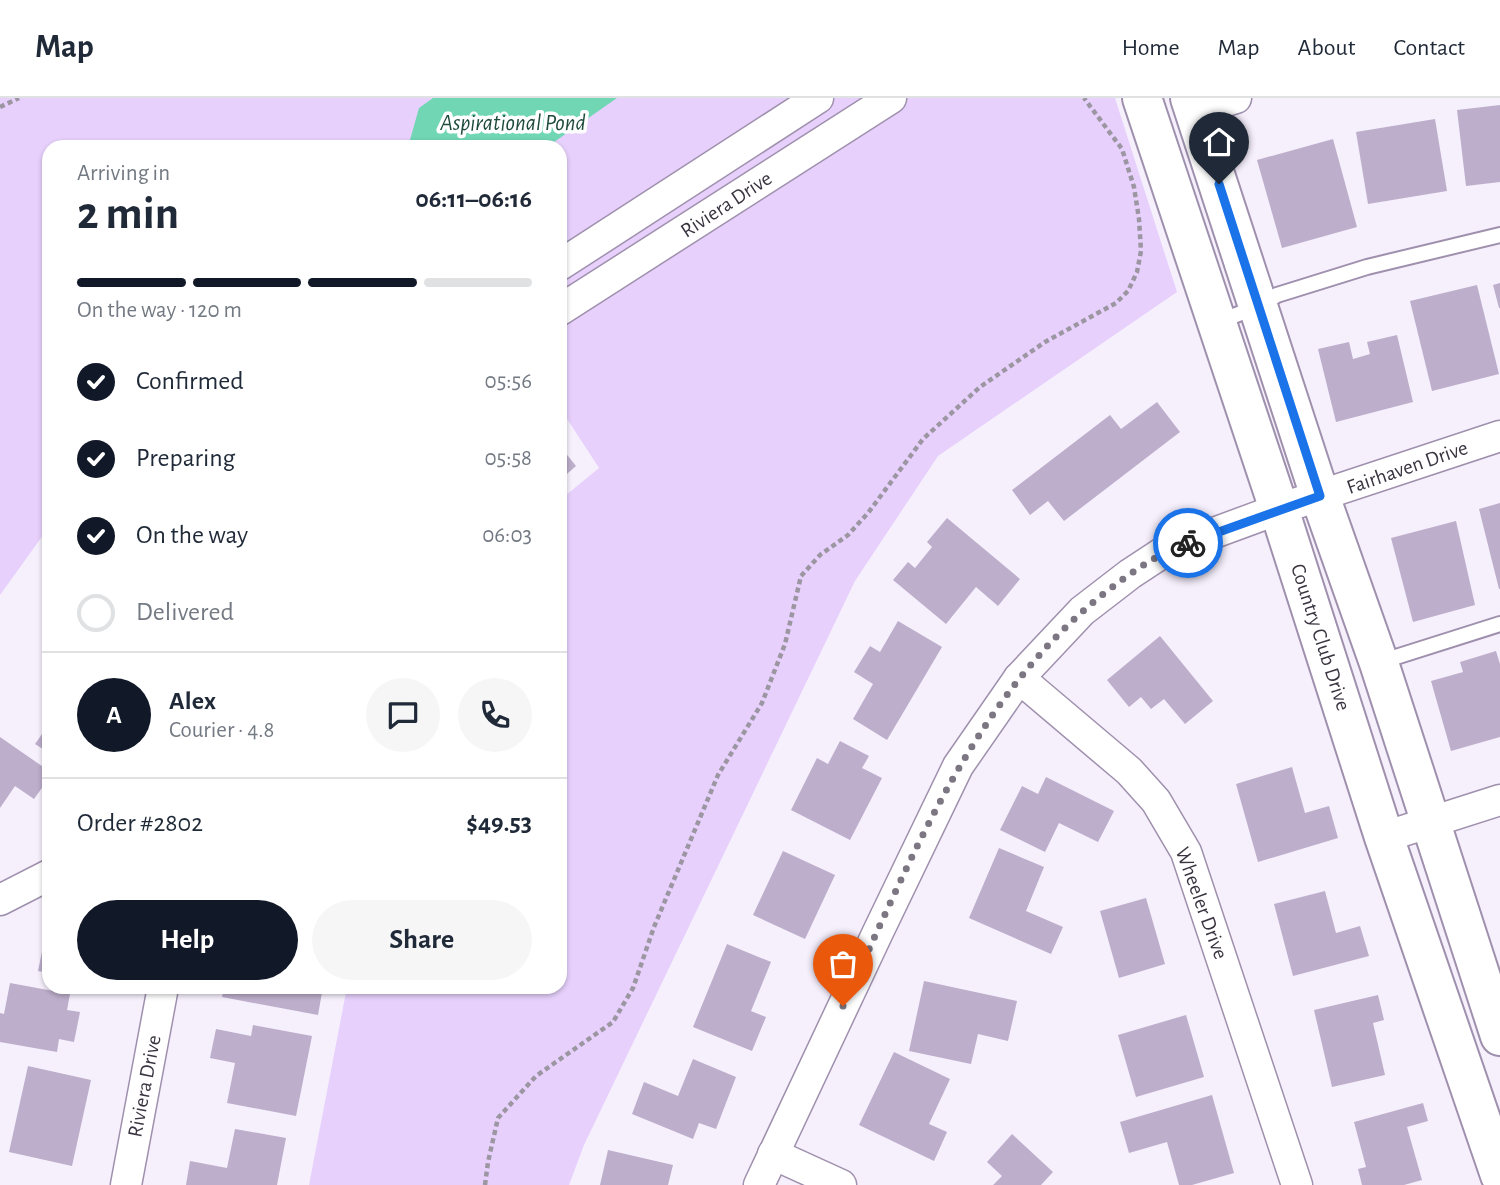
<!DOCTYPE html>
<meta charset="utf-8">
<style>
body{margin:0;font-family:"Alegreya Sans",sans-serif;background:#f6f6f7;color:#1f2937;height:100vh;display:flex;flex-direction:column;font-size:26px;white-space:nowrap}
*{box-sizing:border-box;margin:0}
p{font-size:23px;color:#747a83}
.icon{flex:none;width:38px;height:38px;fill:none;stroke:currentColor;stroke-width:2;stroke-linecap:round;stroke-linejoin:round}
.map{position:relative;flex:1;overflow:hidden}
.side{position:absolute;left:42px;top:42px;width:525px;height:854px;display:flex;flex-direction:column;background:#fff;border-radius:21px;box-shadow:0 2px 5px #0004}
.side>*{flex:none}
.pin{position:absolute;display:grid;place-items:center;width:60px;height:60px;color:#fff;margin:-72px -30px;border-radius:50% 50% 50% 0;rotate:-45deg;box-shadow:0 0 7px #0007}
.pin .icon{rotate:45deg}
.courier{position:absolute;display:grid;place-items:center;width:70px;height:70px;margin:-35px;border:5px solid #1a73e8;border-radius:50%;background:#fff;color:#222;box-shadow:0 2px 9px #0007}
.head em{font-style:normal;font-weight:700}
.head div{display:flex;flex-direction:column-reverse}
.head{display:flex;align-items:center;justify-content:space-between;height:119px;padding:0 35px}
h1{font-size:46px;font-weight:700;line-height:52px}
.bar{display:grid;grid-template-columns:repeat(4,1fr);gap:10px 7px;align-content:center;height:84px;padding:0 35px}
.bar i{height:9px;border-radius:5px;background:#e0e1e3}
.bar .selected{background:#111827}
.bar p{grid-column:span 4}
.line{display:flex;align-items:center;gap:18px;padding:0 35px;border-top:2px solid #e0e1e3}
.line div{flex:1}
.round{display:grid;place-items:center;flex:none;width:74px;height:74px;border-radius:37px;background:#f6f6f7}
ol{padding:0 35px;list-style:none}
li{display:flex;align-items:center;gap:21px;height:77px}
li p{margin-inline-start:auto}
li .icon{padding:7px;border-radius:50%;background:#111827;color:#fff;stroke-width:4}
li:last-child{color:#747a83}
li i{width:38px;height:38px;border:4px solid #e0e1e3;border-radius:50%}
.cta{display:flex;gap:14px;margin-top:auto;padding:14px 35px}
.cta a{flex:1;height:80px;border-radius:42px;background:#111827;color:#fff;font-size:28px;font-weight:700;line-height:80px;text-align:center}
.cta a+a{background:#f6f6f7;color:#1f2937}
header{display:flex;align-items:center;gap:42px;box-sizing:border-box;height:98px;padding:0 35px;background:#fff;border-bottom:2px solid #e0e1e3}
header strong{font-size:33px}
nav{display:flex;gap:38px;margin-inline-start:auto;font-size:24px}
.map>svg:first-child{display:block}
.green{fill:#e7d1fc}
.water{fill:#71d6b4}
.building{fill:#bdaecc}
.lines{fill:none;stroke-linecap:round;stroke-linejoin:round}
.lane-casing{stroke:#9f90ad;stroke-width:18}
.street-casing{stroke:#9f90ad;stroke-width:33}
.secondary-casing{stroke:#9f90ad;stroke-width:42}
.path{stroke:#9c96a2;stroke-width:4.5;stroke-dasharray:5 3.5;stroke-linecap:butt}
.lane{stroke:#fff;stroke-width:14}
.street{stroke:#fff;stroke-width:30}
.secondary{stroke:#fff;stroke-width:38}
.done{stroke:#7c7682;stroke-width:7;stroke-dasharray:0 12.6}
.route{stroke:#1a73e8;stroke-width:9}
.labels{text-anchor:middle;stroke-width:7;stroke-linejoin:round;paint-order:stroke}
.street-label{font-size:21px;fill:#3a3440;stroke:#fff}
.water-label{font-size:23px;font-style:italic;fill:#1f4b3d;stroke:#fff}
</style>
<header>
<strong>Map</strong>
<nav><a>Home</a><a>Map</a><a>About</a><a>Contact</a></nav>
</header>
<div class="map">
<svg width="1500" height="1087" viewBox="0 0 1500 1087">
<rect width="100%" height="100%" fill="#f6f0fd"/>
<!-- green -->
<path class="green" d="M 0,0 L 1115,0 L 1177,194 L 938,358 L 855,483 L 584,1047 L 569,1087 L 309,1087 L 347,889 L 560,889 L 560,402 L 599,370 L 560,310 L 560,49 L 49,49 L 49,429 L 0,497 Z"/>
<!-- water -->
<path class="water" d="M 433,0 L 617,0 L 547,49 L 408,49 L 419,10 Z"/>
<!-- building -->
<g class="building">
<path d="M 1500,7 L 1500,84 L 1466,88 L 1457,12 Z"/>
<path d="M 1435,21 L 1447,93 L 1368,106 L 1356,34 Z"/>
<path d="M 1333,41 L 1357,129 L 1282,150 L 1257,62 Z"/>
<path d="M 1500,185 L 1500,210 L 1499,210 L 1493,187 Z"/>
<path d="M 1477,187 L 1499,276 L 1432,293 L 1410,203 Z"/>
<path d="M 1397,237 L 1413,304 L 1336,324 L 1318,251 L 1349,244 L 1353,261 L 1370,256 L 1367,244 Z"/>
<path d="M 1157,304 L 1180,334 L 1064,423 L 1048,403 L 1030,417 L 1012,392 L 1110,317 L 1121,331 Z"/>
<path d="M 560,348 L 576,368 L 560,382 Z"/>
<path d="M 1500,405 L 1500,491 L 1499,491 L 1479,411 Z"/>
<path d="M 947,420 L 1020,481 L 998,508 L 976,489 L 946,526 L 893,482 L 908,464 L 915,470 L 932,449 L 927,444 Z"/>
<path d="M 1456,423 L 1475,507 L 1413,524 L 1391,440 Z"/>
<path d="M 898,523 L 942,549 L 887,642 L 853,621 L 873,586 L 854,574 L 870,548 L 880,554 Z"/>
<path d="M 1160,538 L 1213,603 L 1185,626 L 1164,601 L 1151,611 L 1141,599 L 1129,609 L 1107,582 Z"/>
<path d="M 1496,553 L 1500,566 L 1500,639 L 1451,653 L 1431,583 L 1463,574 L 1460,564 Z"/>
<path d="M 49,626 L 49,655 L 35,646 Z"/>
<path d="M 0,639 L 49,673 L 49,680 L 34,701 L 15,688 L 0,710 Z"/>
<path d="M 840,643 L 869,658 L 862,670 L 882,680 L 850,742 L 791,712 L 817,660 L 828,666 Z"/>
<path d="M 1292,669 L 1305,715 L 1329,708 L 1338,740 L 1258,764 L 1236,686 Z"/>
<path d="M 1046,679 L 1114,713 L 1098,744 L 1059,725 L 1045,754 L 1000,732 L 1022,688 L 1038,696 Z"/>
<path d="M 999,750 L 1044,769 L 1026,813 L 1063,829 L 1051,856 L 969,820 Z"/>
<path d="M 783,753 L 835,777 L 805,841 L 753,817 Z"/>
<path d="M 1325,793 L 1336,835 L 1360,828 L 1369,858 L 1293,878 L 1274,806 Z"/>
<path d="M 1146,800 L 1165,866 L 1119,880 L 1100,813 Z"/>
<path d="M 46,834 L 49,835 L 49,875 L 38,873 Z"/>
<path d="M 727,846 L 771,864 L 751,913 L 766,919 L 752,953 L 693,929 Z"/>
<path d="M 924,883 L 1017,903 L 1008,943 L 978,936 L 971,966 L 909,953 Z"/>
<path d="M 10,885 L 70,896 L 67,912 L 80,914 L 74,944 L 59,941 L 57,954 L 0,944 L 0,915 L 4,916 Z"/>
<path d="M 224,889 L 323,889 L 318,917 L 222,899 Z"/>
<path d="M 1378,897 L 1384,922 L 1373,925 L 1385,977 L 1332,989 L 1314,912 Z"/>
<path d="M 1186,917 L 1204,979 L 1136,999 L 1118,937 Z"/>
<path d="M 253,927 L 312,938 L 296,1018 L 227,1005 L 235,965 L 210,960 L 216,931 L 251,938 Z"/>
<path d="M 894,954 L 950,981 L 929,1026 L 947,1034 L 934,1063 L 859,1027 Z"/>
<path d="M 693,961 L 736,979 L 716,1031 L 699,1025 L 693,1041 L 632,1016 L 644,984 L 678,998 Z"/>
<path d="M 28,968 L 91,982 L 72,1068 L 9,1054 Z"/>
<path d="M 1212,997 L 1234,1075 L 1192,1087 L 1179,1087 L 1167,1044 L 1129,1055 L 1120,1024 Z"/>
<path d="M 1423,1005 L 1428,1023 L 1407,1029 L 1422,1082 L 1404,1087 L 1362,1087 L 1358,1071 L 1366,1069 L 1354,1024 Z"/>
<path d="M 235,1031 L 286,1040 L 277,1087 L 186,1087 L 190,1063 L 227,1070 Z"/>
<path d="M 1012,1036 L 1053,1074 L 1041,1087 L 993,1087 L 1002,1078 L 987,1064 Z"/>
<path d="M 608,1052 L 673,1067 L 668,1087 L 600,1087 Z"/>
</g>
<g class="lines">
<!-- lane casing -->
<g class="lane-casing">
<g id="lane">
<path d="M 1218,224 L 1259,208 L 1277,197 L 1367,169 L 1500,137"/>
<path d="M 1380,564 L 1500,526"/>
</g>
</g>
<!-- street casing -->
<g class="street-casing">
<g id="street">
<path d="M 1194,13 L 1236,0"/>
<path d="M 560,167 L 818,0"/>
<path d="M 560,212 L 891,0"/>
<path d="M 1019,580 L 1129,673 L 1156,703 L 1186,754 L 1297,1087"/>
<path d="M 1384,739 L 1500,702"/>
<path d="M 0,802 L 49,777"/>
<path d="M 773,1056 L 841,1087"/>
<path d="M 126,1087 L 163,889"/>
<path d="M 759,1087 L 878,834 L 958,668 L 1019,580 L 1082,513 L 1130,476 L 1165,453 L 1279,411 L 1500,338"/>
</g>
</g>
<!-- secondary casing -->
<g class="secondary-casing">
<g id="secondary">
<path d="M 1142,0 L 1279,411 L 1384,739 L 1500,1077"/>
<path d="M 1190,0 L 1320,398 L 1379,565 L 1500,938"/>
</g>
</g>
<!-- path -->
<g class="path">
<path d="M 0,9 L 19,0"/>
<path d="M 485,1087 L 488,1064 L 498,1020 L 536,978 L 613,924 L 633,890 L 654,829 L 718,677 L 762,605 L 785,546 L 801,478 L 820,457 L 848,437 L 868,415 L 923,341 L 980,289 L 1045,244 L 1116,205 L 1128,193 L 1137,174 L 1141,153 L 1139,121 L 1134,89 L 1122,51 L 1084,0"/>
</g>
<!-- lane -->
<use href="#lane" class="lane"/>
<!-- street -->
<use href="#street" class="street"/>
<!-- secondary -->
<use href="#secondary" class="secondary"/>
</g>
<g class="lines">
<!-- done -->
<path class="done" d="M 843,908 C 912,760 974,597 1106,494 C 1132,474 1157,456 1188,445"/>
<!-- route -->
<path class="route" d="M 1188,445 L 1320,398 L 1219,86"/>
</g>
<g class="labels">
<!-- street labels -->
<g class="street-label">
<text transform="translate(726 106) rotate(-33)" y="7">Riviera Drive</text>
<text transform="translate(1407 369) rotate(-19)" y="7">Fairhaven Drive</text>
<text transform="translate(1321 539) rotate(72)" y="7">Country Club Drive</text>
<text transform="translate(1202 805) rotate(70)" y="7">Wheeler Drive</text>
<text transform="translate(144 988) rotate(-79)" y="7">Riviera Drive</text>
</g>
<!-- water labels -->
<g class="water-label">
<text x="513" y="32">Aspirational Pond</text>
</g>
</g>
</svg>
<div class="pin" style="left:843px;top:908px;background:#ea580c"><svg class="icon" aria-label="bag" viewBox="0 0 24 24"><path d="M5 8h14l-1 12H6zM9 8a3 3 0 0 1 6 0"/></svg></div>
<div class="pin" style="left:1219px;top:86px;background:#1f2937"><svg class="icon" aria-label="home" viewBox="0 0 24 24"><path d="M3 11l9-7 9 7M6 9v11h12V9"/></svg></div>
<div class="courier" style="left:1188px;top:445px"><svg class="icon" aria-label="bike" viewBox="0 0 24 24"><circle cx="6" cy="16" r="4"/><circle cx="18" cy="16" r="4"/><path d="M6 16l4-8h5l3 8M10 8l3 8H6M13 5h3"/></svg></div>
<section class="side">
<div class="head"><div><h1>2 min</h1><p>Arriving in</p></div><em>06:11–06:16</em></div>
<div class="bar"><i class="selected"></i><i class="selected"></i><i class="selected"></i><i></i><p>On the way · 120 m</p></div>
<ol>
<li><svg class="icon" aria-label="check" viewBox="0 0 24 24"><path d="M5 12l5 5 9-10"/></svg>Confirmed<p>05:56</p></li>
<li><svg class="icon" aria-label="check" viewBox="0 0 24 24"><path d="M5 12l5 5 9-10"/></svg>Preparing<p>05:58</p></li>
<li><svg class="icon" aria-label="check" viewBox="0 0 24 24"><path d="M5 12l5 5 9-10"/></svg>On the way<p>06:03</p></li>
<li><i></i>Delivered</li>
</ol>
<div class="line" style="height:126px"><b class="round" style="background:#111827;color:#fff">A</b><div><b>Alex</b><p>Courier · 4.8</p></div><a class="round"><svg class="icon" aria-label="chat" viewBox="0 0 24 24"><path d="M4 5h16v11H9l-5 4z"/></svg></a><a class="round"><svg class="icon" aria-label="phone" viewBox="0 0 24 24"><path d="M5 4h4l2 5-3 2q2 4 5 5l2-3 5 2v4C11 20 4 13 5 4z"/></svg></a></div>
<div class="line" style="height:91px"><div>Order #2802</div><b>$49.53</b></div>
<div class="cta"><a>Help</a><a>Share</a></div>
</section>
</div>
